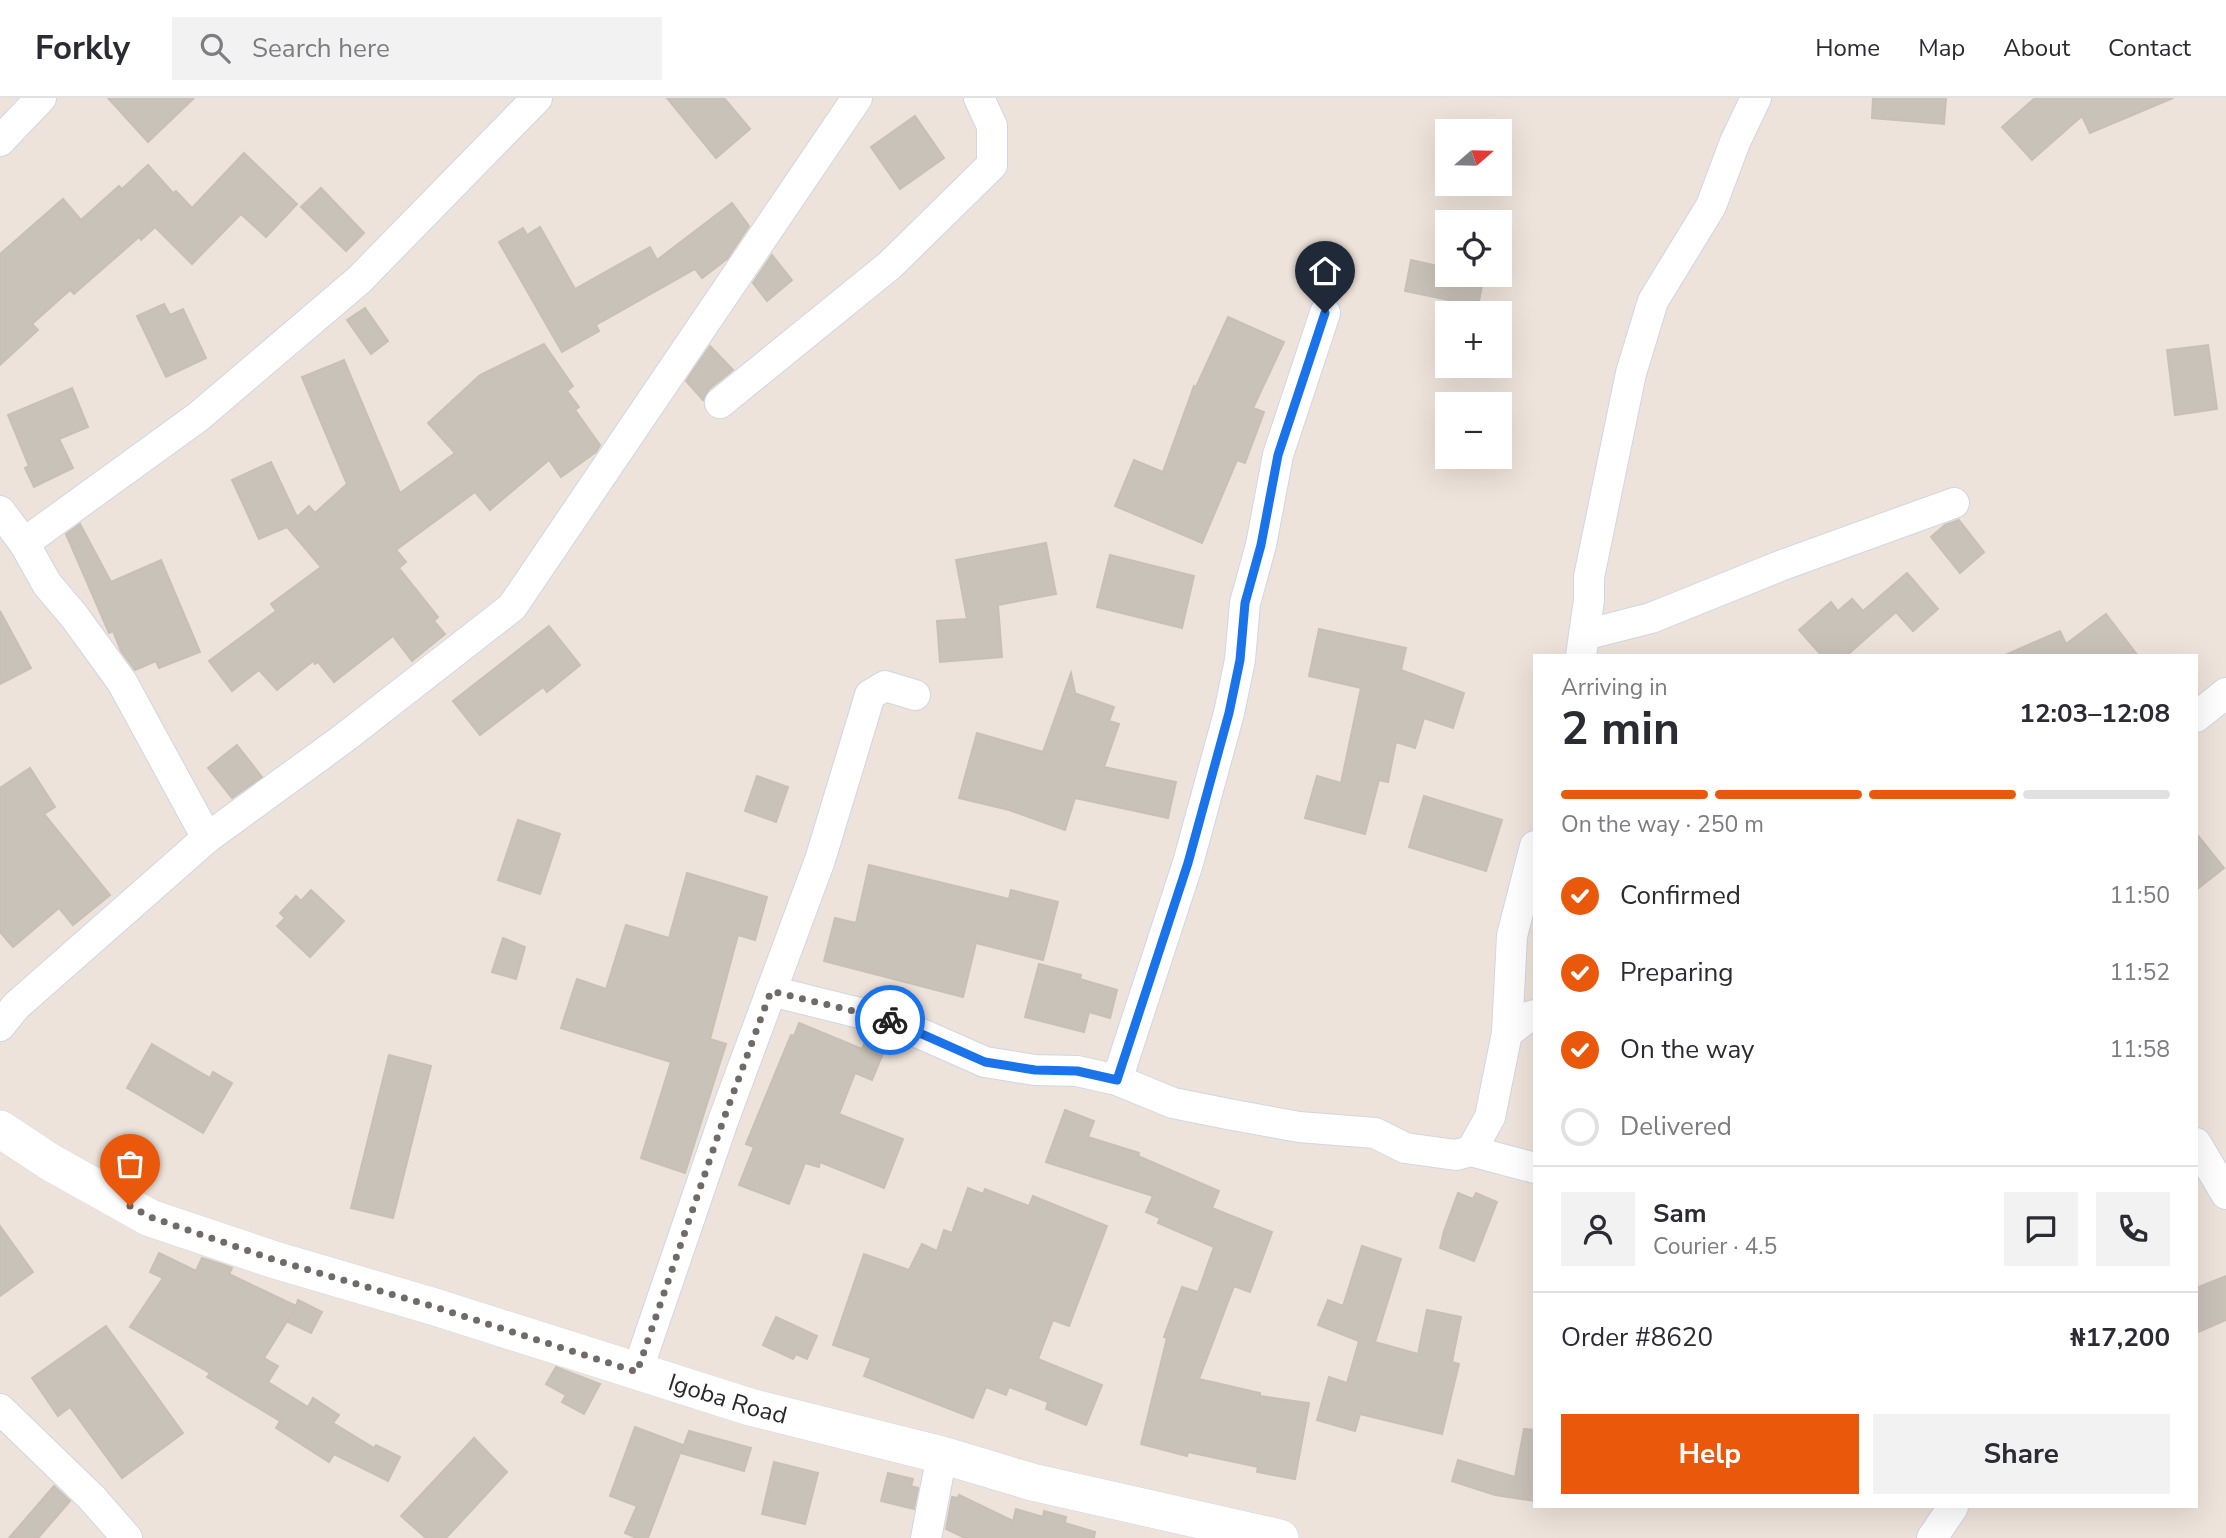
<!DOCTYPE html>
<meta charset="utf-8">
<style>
body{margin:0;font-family:"Nunito Sans",sans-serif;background:#f2f2f3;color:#2b2b33;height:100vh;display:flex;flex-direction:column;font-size:26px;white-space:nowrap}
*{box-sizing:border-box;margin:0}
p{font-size:23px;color:#7c7c81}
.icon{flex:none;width:38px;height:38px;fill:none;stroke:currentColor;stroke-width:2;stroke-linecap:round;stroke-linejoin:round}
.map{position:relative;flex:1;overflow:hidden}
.drawer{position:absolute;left:1533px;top:556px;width:665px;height:854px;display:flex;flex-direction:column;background:#fff;border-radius:0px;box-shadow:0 7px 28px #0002}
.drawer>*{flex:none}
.needle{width:46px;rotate:70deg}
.tools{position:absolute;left:1435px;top:21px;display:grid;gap:14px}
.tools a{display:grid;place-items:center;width:77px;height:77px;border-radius:0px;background:#fff;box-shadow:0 7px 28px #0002;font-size:35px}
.pin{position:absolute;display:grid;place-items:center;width:60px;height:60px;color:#fff;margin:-72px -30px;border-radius:50% 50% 50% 0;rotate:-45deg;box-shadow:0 0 7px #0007}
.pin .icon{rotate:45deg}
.courier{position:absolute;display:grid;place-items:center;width:70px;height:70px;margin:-35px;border:5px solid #1a73e8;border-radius:50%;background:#fff;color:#222;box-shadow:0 2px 9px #0007}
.summary em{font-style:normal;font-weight:700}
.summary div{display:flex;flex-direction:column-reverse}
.summary{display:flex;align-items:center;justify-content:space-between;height:119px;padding:0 28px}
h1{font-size:46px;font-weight:700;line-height:52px}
.bar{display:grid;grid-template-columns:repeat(4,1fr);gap:10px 7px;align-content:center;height:84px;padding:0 28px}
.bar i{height:9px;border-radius:5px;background:#e1e1e2}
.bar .selected{background:#ea580c}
.bar p{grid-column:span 4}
.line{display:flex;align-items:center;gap:18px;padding:0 28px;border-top:2px solid #e1e1e2}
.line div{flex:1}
.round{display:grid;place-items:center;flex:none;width:74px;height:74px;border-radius:0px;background:#f2f2f3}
ol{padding:0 28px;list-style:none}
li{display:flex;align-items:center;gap:21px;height:77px}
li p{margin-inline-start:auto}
li .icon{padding:7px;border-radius:50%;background:#ea580c;color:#fff;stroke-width:4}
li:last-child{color:#7c7c81}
li i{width:38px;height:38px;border:4px solid #e1e1e2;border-radius:50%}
.cta{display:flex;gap:14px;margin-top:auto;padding:14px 28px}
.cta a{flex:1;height:80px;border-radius:0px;background:#ea580c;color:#fff;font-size:28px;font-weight:700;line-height:80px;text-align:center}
.cta a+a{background:#f2f2f3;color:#2b2b33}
header{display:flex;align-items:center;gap:42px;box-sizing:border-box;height:98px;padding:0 35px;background:#fff;border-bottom:2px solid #e1e1e2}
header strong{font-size:33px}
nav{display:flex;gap:38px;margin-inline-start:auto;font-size:24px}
.search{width:490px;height:63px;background:#f2f2f3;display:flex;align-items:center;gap:18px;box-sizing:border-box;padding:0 24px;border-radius:0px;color:#7c7c81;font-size:26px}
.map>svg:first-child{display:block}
.building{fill:#c8c2b9;stroke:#c9c0b4;stroke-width:2}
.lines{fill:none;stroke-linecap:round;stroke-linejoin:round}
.minor-casing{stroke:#cfd6e5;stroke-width:32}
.tertiary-casing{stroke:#cfd6e5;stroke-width:38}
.minor{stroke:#fff;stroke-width:30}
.tertiary{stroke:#fff;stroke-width:37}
.done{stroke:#6f6b68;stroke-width:7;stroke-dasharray:0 12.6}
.route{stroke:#1a73e8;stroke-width:9}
.labels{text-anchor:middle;stroke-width:5;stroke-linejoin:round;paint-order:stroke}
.street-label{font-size:24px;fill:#2a2a2a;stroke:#fff}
</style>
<header>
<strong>Forkly</strong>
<div class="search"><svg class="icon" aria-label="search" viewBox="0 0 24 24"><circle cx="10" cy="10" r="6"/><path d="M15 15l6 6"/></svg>Search here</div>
<nav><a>Home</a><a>Map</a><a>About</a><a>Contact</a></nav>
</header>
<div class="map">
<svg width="2226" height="1440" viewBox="0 0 2226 1440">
<rect width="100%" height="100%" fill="#eee3da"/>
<!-- building -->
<g class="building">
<path d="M 108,0 L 194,0 L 148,44 Z"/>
<path d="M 667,0 L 724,0 L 750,31 L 716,60 Z"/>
<path d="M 1873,0 L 1946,0 L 1944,26 L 1872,20 Z"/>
<path d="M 2035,0 L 2173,0 L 2090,35 L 2082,18 L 2032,62 L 2002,29 Z"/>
<path d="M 915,18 L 944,60 L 900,91 L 871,49 Z"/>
<path d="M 244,55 L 297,106 L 266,139 L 241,116 L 192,166 L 155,129 L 141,142 L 139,139 L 74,196 L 70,192 L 32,226 L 38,232 L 0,267 L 0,156 L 63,101 L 81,122 L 119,88 L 122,91 L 148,67 L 173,95 L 176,93 L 192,110 Z"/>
<path d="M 321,90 L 364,135 L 346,153 L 301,109 Z"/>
<path d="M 732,105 L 749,128 L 727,161 L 702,180 L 695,171 L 596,227 L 599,233 L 562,254 L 499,144 L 523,130 L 527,137 L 540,129 L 575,191 L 650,149 L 657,162 Z"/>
<path d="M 772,157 L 792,182 L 767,203 L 753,185 Z"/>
<path d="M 1411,162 L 1447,170 L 1447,177 L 1484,177 L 1478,208 L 1405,193 Z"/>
<path d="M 164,206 L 170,217 L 183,211 L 206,260 L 166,279 L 137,218 Z"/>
<path d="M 365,210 L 388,243 L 371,256 L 347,222 Z"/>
<path d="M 1228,219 L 1284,244 L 1253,310 L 1264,314 L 1245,365 L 1237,362 L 1202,445 L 1115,408 L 1134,362 L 1163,374 L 1194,288 L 1196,289 Z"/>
<path d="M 544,246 L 573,288 L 567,293 L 579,309 L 575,312 L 600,347 L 596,354 L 561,379 L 549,362 L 490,412 L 475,394 L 396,452 L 406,464 L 399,470 L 438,519 L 434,523 L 445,536 L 412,563 L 393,538 L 334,584 L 318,564 L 315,566 L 313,563 L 277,592 L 259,572 L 232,593 L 209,563 L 276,513 L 271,506 L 321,469 L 287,429 L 259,441 L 232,382 L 271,364 L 297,419 L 309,408 L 315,415 L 347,386 L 302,279 L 344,262 L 400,395 L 455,355 L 428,325 L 480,277 Z"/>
<path d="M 2208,247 L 2217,311 L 2175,317 L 2167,252 Z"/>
<path d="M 710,248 L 733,272 L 709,291 L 703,302 L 686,283 Z"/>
<path d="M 72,290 L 88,329 L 59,341 L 73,370 L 34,389 L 25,370 L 29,368 L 8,317 Z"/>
<path d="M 1959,422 L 1984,454 L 1960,475 L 1931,439 L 1945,427 Z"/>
<path d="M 80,426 L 111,484 L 161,462 L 200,554 L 159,570 L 156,563 L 135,572 L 121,553 L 113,533 L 109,535 L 66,436 Z"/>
<path d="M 1046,445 L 1056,496 L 998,507 L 1002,559 L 940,564 L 937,523 L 967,521 L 956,462 Z"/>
<path d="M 1110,457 L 1194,478 L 1182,530 L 1097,509 Z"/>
<path d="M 1907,475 L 1938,511 L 1913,533 L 1896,514 L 1846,558 L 1822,558 L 1799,532 L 1831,504 L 1838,513 L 1852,501 L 1863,513 Z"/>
<path d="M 0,513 L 31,570 L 0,586 Z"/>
<path d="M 2106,516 L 2138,558 L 2003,558 L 2060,533 L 2066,546 Z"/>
<path d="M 549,528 L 580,567 L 547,594 L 543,589 L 480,637 L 453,603 Z"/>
<path d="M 1319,531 L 1406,550 L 1401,572 L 1464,595 L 1453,630 L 1424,620 L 1415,650 L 1396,644 L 1388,684 L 1379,682 L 1365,736 L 1305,720 L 1317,678 L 1341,685 L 1361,590 L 1309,578 Z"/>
<path d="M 1071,575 L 1076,599 L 1077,596 L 1114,609 L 1109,623 L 1119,626 L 1104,669 L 1176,684 L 1168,720 L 1075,700 L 1065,732 L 1009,712 L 959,700 L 977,635 L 1043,654 Z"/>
<path d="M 237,647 L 262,679 L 232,700 L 208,670 Z"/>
<path d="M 30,670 L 55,709 L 44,716 L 110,797 L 73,827 L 59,810 L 13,849 L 0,834 L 0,690 Z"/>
<path d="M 757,678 L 788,689 L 776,724 L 745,713 Z"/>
<path d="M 1424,698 L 1502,722 L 1486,773 L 1409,749 Z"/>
<path d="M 518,722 L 560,736 L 540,796 L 498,782 Z"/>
<path d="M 2196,735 L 2224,770 L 2196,792 Z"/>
<path d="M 869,767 L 1009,801 L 1011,792 L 1058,804 L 1043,862 L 976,845 L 963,899 L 824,863 L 835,820 L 856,825 Z"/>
<path d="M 687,775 L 767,799 L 755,842 L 738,837 L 710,941 L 726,946 L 685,1075 L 641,1060 L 671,964 L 561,930 L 577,881 L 606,891 L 626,827 L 669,840 Z"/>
<path d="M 311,792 L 344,823 L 310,859 L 277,828 L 285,820 L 280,815 L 296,798 L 301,803 Z"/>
<path d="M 503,840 L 525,849 L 516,881 L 492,874 Z"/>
<path d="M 1039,866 L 1081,877 L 1080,881 L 1117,892 L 1110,920 L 1089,914 L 1084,934 L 1025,919 Z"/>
<path d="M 799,925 L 862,951 L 864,946 L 884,953 L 872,982 L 855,975 L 839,1016 L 903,1041 L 884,1090 L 820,1064 L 819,1069 L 805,1065 L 789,1106 L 739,1087 L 754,1049 L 746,1046 L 791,937 L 794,938 Z"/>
<path d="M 152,946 L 210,980 L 213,974 L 232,985 L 203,1035 L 127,990 Z"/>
<path d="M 389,957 L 431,968 L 393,1120 L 351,1110 Z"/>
<path d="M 1065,1012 L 1094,1023 L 1088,1039 L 1139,1055 L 1138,1058 L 1219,1093 L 1212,1110 L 1272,1134 L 1250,1194 L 1234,1188 L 1199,1281 L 1260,1295 L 1260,1298 L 1309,1305 L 1295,1381 L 1257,1374 L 1258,1369 L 1188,1354 L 1187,1358 L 1141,1346 L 1167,1240 L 1164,1239 L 1182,1189 L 1198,1194 L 1214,1149 L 1158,1125 L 1160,1120 L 1146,1114 L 1153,1098 L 1046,1064 Z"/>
<path d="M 968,1090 L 983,1096 L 985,1091 L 1029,1108 L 1033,1098 L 1107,1128 L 1069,1228 L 1053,1222 L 1038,1261 L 1102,1287 L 1086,1327 L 1046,1311 L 1048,1304 L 1009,1289 L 1006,1297 L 986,1289 L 973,1320 L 864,1278 L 871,1260 L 833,1247 L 864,1156 L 909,1172 L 922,1146 L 937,1153 L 944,1132 L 952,1135 Z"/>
<path d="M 1458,1095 L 1473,1101 L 1476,1095 L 1497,1104 L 1474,1163 L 1440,1150 L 1444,1133 Z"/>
<path d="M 0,1128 L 33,1174 L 0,1198 Z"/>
<path d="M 1362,1148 L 1401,1161 L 1375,1244 L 1418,1256 L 1427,1212 L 1461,1219 L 1452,1264 L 1459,1266 L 1442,1336 L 1360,1316 L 1355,1333 L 1317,1322 L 1329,1279 L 1347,1285 L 1359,1243 L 1318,1227 L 1328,1202 L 1343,1208 Z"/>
<path d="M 159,1155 L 196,1173 L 202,1160 L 227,1168 L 232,1170 L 229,1176 L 296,1208 L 298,1202 L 322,1214 L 311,1235 L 288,1224 L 296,1209 L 264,1260 L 278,1268 L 268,1284 L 308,1309 L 313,1300 L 339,1317 L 333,1325 L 374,1350 L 376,1347 L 400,1359 L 388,1383 L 334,1356 L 329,1364 L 276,1330 L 280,1323 L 207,1279 L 210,1275 L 130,1229 L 163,1180 L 150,1174 Z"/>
<path d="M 2226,1178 L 2226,1222 L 2196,1235 L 2196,1190 Z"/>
<path d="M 776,1219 L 817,1238 L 807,1261 L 796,1256 L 793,1261 L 763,1247 Z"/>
<path d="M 106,1228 L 183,1335 L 122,1380 L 70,1309 L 58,1318 L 32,1280 Z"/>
<path d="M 556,1269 L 600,1286 L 584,1316 L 562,1304 L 566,1297 L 546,1286 Z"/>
<path d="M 635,1329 L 683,1347 L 648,1440 L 637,1440 L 625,1435 L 637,1408 L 610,1398 Z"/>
<path d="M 1524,1331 L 1535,1332 L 1535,1403 L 1495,1397 L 1452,1383 L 1458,1362 L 1515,1379 Z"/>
<path d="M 689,1333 L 751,1350 L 744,1373 L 681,1355 Z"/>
<path d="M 474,1340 L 507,1374 L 446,1440 L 426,1440 L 401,1418 Z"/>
<path d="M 774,1364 L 818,1375 L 805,1426 L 762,1416 Z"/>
<path d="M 888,1375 L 913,1381 L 911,1388 L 918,1390 L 914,1411 L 881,1403 Z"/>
<path d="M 54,1388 L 70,1403 L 38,1440 L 9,1440 Z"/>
<path d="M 959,1397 L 1013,1423 L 1016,1411 L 1043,1419 L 1044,1413 L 1066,1419 L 1065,1425 L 1095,1434 L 1094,1440 L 965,1440 L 946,1431 L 952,1399 L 958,1400 Z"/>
</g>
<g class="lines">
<!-- minor casing -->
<g class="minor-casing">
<g id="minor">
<path d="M 0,43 L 41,0"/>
<path d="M 720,305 L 890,167 L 992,67 L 992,28 L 979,0"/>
<path d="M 0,413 L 24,445 L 47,486 L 74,518 L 122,584 L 207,740"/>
<path d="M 24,445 L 198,319 L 359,182 L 537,0"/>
<path d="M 1584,537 L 1651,520 L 1780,468 L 1954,405"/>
<path d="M 1581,558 L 1589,502 L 1589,479 L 1631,275 L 1653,203 L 1711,108 L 1735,44 L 1756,0"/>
<path d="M 2196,619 L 2226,595"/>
<path d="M 771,893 L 892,923 L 985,964 L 1035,972 L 1077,973 L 1117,982 L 1173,1005 L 1233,1017 L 1299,1029 L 1375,1035 L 1405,1050 L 1456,1057 L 1471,1053 L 1535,1070"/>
<path d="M 0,928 L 16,908 L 207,740 L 344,640 L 512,509 L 857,0"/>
<path d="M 1507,935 L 1528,919 L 1535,917"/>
<path d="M 1117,982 L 1188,765 L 1229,615 L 1240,562 L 1245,505 L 1261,447 L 1278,357 L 1325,215"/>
<path d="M 2196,1045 L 2226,1096"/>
<path d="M 1471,1053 L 1490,1019 L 1507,935 L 1512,838 L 1535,748"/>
<path d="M 637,1274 L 723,1023 L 820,762 L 870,597 L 885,588 L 915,597"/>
<path d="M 0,1311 L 92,1400 L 127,1440"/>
<path d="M 926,1440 L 942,1357"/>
<path d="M 1932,1440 L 1953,1409"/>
</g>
</g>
<!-- tertiary casing -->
<g class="tertiary-casing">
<g id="tertiary">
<path id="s1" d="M 0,1031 L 50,1064 L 150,1120 L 275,1162 L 435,1209 L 750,1309 L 942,1357 L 1032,1384 L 1280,1440"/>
</g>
</g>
<!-- minor -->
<use href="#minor" class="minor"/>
<!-- tertiary -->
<use href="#tertiary" class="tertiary"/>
</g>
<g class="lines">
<!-- done -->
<path class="done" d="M 130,1108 L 150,1119 L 275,1162 L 435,1209 L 637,1274 L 723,1023 L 771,893 L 890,922"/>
<!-- route -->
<path class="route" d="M 890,922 L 985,964 L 1035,972 L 1077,973 L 1117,982 L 1188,765 L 1229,615 L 1240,562 L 1245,505 L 1261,447 L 1278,357 L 1325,215"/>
</g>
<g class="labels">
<!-- street labels -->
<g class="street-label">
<text dy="8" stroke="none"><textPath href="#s1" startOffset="780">Igoba Road</textPath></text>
</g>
</g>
</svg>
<div class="tools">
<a><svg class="needle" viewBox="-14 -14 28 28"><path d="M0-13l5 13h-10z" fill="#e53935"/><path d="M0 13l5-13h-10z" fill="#7c7c81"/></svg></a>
<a><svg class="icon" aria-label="locate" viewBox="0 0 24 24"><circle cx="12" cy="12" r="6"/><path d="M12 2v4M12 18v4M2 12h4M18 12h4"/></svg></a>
<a>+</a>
<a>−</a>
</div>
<div class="pin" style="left:130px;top:1108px;background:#ea580c"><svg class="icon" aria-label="bag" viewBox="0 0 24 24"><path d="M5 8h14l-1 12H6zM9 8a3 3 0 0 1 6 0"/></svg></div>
<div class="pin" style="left:1325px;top:215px;background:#1f2937"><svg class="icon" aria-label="home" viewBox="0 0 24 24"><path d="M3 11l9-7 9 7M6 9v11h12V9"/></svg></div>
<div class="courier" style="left:890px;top:922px"><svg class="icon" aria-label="bike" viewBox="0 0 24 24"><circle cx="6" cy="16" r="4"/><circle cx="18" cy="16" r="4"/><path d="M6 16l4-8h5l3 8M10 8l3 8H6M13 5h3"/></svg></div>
<section class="drawer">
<div class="summary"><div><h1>2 min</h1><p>Arriving in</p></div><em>12:03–12:08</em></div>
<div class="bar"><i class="selected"></i><i class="selected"></i><i class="selected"></i><i></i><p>On the way · 250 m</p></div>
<ol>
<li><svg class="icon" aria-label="check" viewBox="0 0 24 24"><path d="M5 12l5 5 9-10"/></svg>Confirmed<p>11:50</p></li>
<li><svg class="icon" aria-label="check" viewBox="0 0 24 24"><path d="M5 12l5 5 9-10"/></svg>Preparing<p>11:52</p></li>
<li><svg class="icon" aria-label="check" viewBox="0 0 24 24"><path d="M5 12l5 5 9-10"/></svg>On the way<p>11:58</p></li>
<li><i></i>Delivered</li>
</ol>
<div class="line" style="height:126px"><a class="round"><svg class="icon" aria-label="person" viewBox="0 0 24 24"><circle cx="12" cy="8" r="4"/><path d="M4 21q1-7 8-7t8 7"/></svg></a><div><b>Sam</b><p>Courier · 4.5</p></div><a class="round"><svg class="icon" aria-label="chat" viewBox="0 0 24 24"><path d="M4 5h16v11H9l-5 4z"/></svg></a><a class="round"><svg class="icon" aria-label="phone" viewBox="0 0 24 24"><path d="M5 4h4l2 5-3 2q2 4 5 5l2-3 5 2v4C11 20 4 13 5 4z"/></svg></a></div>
<div class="line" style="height:91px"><div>Order #8620</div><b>₦17,200</b></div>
<div class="cta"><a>Help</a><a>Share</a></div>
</section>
</div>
